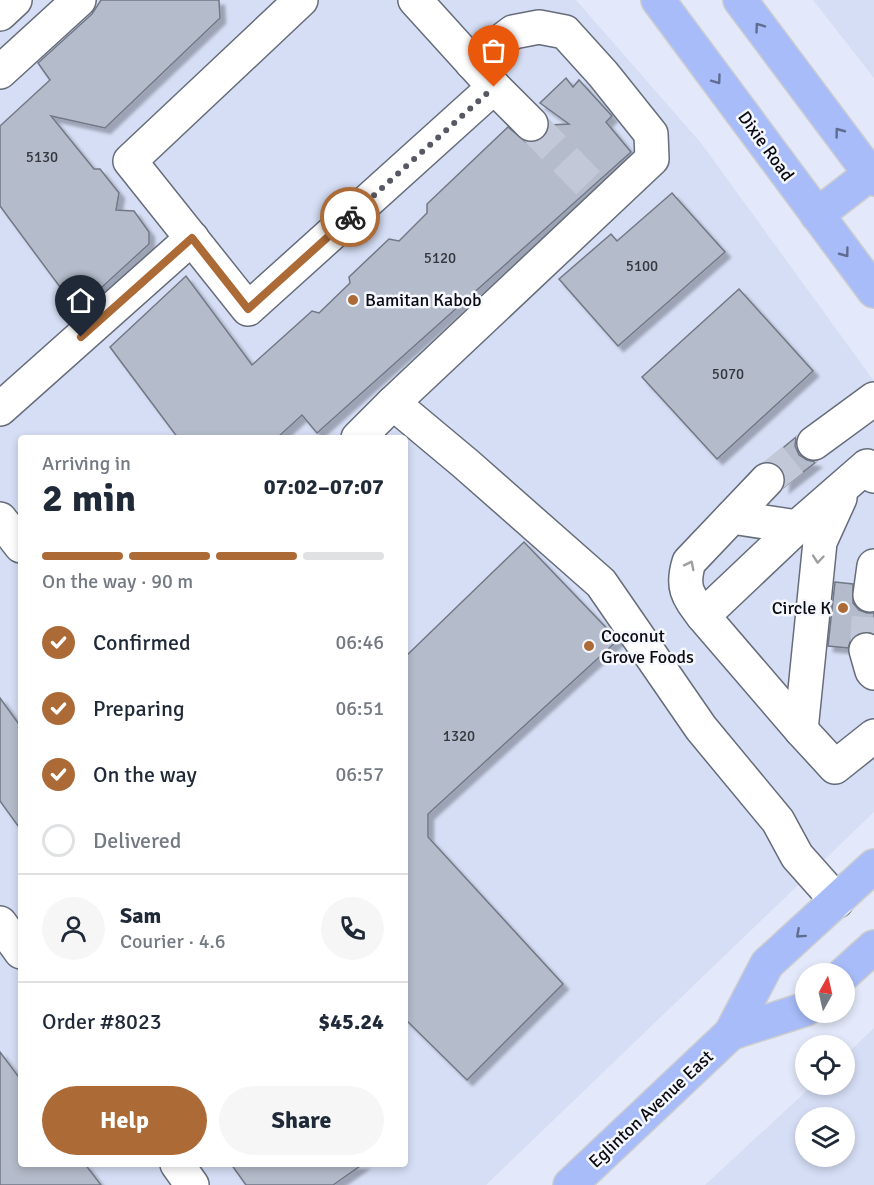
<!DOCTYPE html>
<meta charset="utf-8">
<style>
body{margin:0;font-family:Signika,sans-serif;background:#f6f6f7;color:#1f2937;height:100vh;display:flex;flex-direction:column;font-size:22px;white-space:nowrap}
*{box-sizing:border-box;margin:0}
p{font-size:20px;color:#747a83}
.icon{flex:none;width:33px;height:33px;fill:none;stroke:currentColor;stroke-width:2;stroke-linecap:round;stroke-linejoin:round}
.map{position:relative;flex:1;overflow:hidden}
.drawer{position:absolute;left:18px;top:435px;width:390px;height:732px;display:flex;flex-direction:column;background:#fff;border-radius:6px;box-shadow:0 3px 9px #0003}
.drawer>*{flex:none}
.needle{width:39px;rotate:8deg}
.tools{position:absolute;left:795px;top:963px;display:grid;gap:12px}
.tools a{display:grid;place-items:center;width:60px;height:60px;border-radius:50%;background:#fff;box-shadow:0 3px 9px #0003;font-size:30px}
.pin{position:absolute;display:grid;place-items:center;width:51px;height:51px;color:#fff;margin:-62px -26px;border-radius:50% 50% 50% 0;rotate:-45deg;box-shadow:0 0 6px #0007}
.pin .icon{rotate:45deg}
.courier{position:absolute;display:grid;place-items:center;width:60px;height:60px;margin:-30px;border:4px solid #ac6b36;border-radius:50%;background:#fff;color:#222;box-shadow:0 2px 8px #0007}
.overview em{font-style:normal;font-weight:800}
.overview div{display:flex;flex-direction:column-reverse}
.overview{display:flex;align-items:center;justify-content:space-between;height:102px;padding:0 24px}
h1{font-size:39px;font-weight:800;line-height:45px}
.bar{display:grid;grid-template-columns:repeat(4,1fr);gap:9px 6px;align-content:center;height:72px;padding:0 24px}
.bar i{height:8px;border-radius:4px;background:#e0e1e3}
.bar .current{background:#ac6b36}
.bar p{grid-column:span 4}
.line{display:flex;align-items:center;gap:15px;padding:0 24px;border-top:2px solid #e0e1e3}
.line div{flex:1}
.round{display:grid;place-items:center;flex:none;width:63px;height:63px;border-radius:32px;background:#f6f6f7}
ol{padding:0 24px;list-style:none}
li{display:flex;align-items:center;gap:18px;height:66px}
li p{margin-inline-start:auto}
li .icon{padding:6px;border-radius:50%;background:#ac6b36;color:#fff;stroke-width:4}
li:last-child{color:#747a83}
li i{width:33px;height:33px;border:3px solid #e0e1e3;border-radius:50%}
.action{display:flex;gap:12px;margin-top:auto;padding:12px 24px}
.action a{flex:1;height:69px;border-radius:36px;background:#ac6b36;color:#fff;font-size:24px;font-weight:800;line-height:69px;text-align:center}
.action a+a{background:#f6f6f7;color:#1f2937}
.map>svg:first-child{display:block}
.built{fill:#d5def5;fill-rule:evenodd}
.building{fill:#b4bbca;stroke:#727886;stroke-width:1.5;filter:url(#shadow)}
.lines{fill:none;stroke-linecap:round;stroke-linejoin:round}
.minor-tunnel{stroke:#c2c8d7;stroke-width:33;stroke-dasharray:33 16;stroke-linecap:butt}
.minor-casing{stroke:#666c7a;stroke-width:36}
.major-casing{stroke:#cececf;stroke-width:36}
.minor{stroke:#fff;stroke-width:33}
.major{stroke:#a7bcf8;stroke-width:33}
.oneway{stroke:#606d90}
.oneway2{stroke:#9d9ea0}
.done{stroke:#565963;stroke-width:6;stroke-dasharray:0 10.8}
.route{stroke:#ac6b36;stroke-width:8}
.poi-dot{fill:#ac6b36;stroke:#f4f7fd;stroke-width:2}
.labels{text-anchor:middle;stroke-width:5;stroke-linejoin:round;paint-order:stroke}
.number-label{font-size:15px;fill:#34383f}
.street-label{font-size:18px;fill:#0a0c11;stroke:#f4f7fd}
.poi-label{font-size:18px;fill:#0a0c11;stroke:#f4f7fd;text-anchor:start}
</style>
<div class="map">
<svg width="874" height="1185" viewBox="0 0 874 1185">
<defs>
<filter id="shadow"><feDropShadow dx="5.5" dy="5.5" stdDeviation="1.5" flood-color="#0004"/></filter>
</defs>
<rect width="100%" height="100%" fill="#e3e9fa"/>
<!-- built -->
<g class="built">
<path d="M 0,0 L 576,0 L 701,143 L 874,381 L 874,812 L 486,1185 L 0,1185 ZM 21,438 L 405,438 L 405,1164 L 21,1164 Z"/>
<path d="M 813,0 L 874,0 L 874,78 Z"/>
<path d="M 874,1028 L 874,1185 L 705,1185 L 813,1085 L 844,1084 L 845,1056 ZM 806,1118 L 844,1118 L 844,1156 L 806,1156 Z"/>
</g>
<!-- building -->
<g class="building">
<path d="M 101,0 L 219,0 L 220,18 L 105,128 L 51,116 L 94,169 L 100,169 L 119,193 L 116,210 L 134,211 L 149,232 L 149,244 L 77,310 L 0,206 L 0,126 L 50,80 L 38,63 L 92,14 Z"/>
<path d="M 566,78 L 573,87 L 579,80 L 612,116 L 606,122 L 631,152 L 317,433 L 302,415 L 277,438 L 178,438 L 110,347 L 186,276 L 252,365 L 312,311 L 319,313 L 350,283 L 349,277 L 389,239 L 399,241 L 427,213 L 427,204 L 508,127 L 526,142 L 535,142 L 545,137 L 549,125 L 569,124 L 540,103 Z"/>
<path d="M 672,193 L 725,252 L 618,346 L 559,279 L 611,234 L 617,241 Z"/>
<path d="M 739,289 L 813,371 L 717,459 L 642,377 Z"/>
<path d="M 796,437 L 795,446 L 799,455 L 807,460 L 816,462 L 784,487 L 785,475 L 780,467 L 772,462 L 766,462 Z"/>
<path d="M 524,542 L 618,640 L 428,814 L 428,837 L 563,984 L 467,1080 L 405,1019 L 405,657 Z"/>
<path d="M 835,582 L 853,584 L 853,603 L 859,610 L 867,613 L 874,613 L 874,634 L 860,632 L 852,637 L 848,648 L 828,646 Z"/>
<path d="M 0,698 L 21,727 L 21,830 L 0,801 Z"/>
<path d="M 0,1052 L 21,1080 L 21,1164 L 85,1164 L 101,1185 L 0,1185 Z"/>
<path d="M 231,1164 L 363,1164 L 333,1185 L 246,1185 Z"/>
</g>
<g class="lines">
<!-- minor-tunnel -->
<g class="minor-tunnel">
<path d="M 531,124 L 592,187"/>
<path d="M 767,480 L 814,443"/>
<path d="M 866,650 L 870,595"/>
</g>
<!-- minor casing -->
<g class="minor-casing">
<g id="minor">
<path d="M 301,0 L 130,161 L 248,309 L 494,87 L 415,0"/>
<path d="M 0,14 L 15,0"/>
<path d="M 0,72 L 79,0"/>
<path d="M 494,87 L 531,124"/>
<path d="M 393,403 L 652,159 L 651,134 L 603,74 L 565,32 L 539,27 L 513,32 L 472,63"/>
<path d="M 0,409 L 192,238"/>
<path d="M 358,438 L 393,403 L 466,464 L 601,583 L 701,728 L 778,821 L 797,856 L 837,901"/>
<path d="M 814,443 L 874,399"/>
<path d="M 874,476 L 867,466 L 797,527 L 703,616 L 801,730 L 835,767 L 874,736"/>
<path d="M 732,517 L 797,527"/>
<path d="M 0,519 L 21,546"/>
<path d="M 870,595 L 874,566"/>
<path d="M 703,616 C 688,596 681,588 689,562 L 767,480"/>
<path d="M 866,650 L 872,671 L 874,673"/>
<path d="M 801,730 L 820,542 L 840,498"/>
<path d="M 0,923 L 21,952"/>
<path d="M 177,1164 L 192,1185"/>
</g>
</g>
<!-- major casing -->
<g class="major-casing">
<g id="major">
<path d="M 658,0 L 874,291"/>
<path d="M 740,0 L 874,179"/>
<path d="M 817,215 L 870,174"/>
<path d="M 844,974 L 874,947"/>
<path d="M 731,1033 L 806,1009"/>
<path d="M 570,1185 L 731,1033 L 767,964 L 874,866"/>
</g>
</g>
<!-- minor -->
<use href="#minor" class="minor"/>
<!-- major -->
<use href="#major" class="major"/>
</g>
<!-- one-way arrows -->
<defs><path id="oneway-chevron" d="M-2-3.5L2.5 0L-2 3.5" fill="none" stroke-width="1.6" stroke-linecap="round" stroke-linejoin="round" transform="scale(1.5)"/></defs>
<g class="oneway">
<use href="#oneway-chevron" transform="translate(759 27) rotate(-126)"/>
<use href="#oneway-chevron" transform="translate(717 80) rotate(54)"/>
<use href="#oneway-chevron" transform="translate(839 132) rotate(-127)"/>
<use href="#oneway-chevron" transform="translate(845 253) rotate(53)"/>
<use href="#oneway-chevron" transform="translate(800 934) rotate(138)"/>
</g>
<g class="oneway2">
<use href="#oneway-chevron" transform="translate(818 559) rotate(95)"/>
<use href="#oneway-chevron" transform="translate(690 565) rotate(-63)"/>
</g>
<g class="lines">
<!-- done -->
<path class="done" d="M 350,217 L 494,87"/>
<!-- route -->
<path class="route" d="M 81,337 L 192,238 L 248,309 L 350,217"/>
</g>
<!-- markers -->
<g class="poi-dot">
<circle cx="353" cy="300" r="6"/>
<circle cx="843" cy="608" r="6"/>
<circle cx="589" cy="646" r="6"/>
</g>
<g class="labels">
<!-- number labels -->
<g class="number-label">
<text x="42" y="162">5130</text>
<text x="440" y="263">5120</text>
<text x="642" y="271">5100</text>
<text x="728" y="379">5070</text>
<text x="459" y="741">1320</text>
</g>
<!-- street labels -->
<g class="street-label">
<text transform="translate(766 146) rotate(54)" y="6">Dixie Road</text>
<text transform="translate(651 1109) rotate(-43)" y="6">Eglinton Avenue East</text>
</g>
<!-- poi labels -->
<g class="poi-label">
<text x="365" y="306">Bamitan Kabob</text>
<text x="831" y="614" text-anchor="end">Circle K</text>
<text x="601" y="642">Coconut<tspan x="601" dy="21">Grove Foods</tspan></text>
</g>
</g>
</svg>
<div class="tools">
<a><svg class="needle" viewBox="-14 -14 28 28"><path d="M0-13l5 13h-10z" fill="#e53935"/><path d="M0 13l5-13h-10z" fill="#747a83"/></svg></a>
<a><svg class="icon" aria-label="locate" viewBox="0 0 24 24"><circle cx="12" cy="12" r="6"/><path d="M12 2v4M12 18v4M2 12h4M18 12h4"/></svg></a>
<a><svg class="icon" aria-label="layers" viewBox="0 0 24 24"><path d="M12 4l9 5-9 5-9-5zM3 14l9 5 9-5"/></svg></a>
</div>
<div class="pin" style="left:494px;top:87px;background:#ea580c"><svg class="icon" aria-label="bag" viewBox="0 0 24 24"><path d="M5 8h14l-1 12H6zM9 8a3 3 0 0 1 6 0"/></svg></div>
<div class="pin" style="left:81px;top:337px;background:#1f2937"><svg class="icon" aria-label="home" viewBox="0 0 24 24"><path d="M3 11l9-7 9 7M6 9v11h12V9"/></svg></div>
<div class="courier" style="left:350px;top:217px"><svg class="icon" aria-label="bike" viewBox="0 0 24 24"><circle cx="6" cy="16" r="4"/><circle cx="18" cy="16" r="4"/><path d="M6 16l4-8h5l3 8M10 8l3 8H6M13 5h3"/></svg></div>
<section class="drawer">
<div class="overview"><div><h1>2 min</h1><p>Arriving in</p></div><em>07:02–07:07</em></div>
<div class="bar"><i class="current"></i><i class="current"></i><i class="current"></i><i></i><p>On the way · 90 m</p></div>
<ol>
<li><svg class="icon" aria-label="check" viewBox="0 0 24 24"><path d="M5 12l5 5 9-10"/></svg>Confirmed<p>06:46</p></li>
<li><svg class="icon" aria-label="check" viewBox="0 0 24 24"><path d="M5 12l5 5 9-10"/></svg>Preparing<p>06:51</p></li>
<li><svg class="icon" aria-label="check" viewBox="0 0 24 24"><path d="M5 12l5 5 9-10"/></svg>On the way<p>06:57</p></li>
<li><i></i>Delivered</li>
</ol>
<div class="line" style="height:108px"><a class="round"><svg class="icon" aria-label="person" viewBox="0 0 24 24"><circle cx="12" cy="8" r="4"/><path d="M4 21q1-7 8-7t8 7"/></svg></a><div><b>Sam</b><p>Courier · 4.6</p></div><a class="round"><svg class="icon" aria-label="phone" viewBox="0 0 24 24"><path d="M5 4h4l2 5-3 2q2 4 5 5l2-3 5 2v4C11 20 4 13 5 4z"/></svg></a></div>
<div class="line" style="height:78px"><div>Order #8023</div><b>$45.24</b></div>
<div class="action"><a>Help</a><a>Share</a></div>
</section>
</div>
